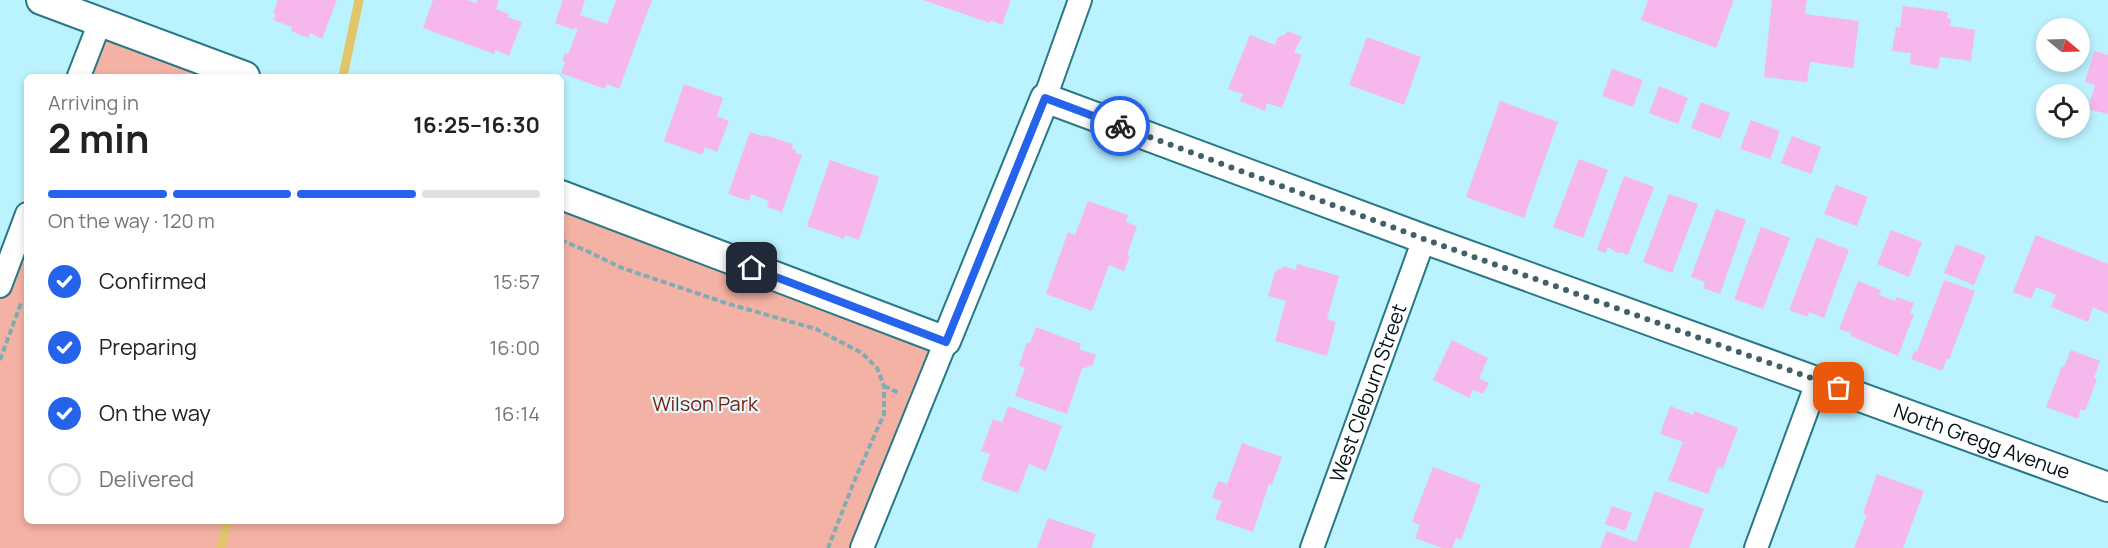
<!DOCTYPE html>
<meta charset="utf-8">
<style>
body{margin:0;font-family:Manrope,sans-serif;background:#f2f2f2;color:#222;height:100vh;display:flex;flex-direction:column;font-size:22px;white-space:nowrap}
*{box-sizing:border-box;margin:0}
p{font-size:20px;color:#767676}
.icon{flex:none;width:33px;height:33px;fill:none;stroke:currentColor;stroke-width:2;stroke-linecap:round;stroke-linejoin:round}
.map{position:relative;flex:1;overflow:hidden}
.sheet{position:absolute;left:24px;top:74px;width:540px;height:450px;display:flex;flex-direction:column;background:#fff;border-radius:9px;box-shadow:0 3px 9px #0003}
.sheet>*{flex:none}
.needle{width:39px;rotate:109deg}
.controls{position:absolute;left:2036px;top:18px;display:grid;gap:12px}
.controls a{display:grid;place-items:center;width:54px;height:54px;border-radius:50%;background:#fff;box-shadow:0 3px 9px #0003;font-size:30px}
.pin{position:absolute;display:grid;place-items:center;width:51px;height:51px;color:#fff;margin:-26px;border-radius:12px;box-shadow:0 3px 9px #0006}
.courier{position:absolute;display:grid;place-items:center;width:60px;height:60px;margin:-30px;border:4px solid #2563eb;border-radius:50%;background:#fff;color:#222;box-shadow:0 2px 8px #0007}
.overview em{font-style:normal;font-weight:700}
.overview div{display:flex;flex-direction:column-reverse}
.overview{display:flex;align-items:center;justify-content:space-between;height:102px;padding:0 24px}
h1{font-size:39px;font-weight:700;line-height:45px}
.bar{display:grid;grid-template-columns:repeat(4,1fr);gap:9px 6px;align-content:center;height:72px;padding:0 24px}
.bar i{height:8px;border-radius:4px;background:#e0e0e0}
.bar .current{background:#2563eb}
.bar p{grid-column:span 4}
ol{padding:0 24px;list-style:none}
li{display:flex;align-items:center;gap:18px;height:66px}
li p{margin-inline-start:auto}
li .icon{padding:6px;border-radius:50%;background:#2563eb;color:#fff;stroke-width:4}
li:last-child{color:#767676}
li i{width:33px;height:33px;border:3px solid #e0e0e0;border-radius:50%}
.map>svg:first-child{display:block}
.green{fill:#f4b2a4}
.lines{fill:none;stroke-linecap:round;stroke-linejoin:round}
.stream{stroke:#e3c569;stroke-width:9}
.building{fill:#f6b8ec}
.minor-casing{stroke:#287886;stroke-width:26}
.tertiary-casing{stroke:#287886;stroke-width:32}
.path{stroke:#80acb5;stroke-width:4;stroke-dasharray:6 3;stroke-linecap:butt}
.minor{stroke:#fff;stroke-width:22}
.tertiary{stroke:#fff;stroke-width:28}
.done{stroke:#416067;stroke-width:6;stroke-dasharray:0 10.8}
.route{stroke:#2563eb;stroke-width:8}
.labels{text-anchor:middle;stroke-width:4.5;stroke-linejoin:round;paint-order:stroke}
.street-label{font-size:20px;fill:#001115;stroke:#e6f8fc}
.park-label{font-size:20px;fill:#711f12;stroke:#e6f8fc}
</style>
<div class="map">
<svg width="2108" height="548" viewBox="0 0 2108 548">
<rect width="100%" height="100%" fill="#baf2fe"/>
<!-- green -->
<g class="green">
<path d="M 100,22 L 245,76 L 79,76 Z"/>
<path d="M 561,195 L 946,341 L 862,548 L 0,548 L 0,286 L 27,214 L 27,520 L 561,520 Z"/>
</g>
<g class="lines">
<!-- stream -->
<g class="stream">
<path d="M 343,76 L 359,0"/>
<path d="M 221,548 L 228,520"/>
</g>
</g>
<!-- building -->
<g class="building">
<path d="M 278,0 L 337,0 L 322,39 L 310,33 L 308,38 L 291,31 L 292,27 L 273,20 L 276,14 L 273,13 Z"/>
<path d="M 433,0 L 468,0 L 476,3 L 477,0 L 499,0 L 496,9 L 509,14 L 508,17 L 522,22 L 509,56 L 495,50 L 494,54 L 423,28 Z"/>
<path d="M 563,0 L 585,0 L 580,15 L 607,24 L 616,0 L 652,0 L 619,89 L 607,84 L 605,89 L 561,73 L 565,62 L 562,61 L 565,53 L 568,54 L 578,29 L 574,28 L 574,30 L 555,23 Z"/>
<path d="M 923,0 L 1011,0 L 1002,25 L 991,20 L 990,23 Z"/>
<path d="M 1648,0 L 1734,0 L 1716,48 L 1641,20 Z"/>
<path d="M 1772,0 L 1807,0 L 1805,14 L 1859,21 L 1853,68 L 1810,62 L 1807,82 L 1764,77 Z"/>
<path d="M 1903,6 L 1948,12 L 1947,18 L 1951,19 L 1950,26 L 1975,30 L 1971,61 L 1940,57 L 1938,69 L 1910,64 L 1911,53 L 1892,51 L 1896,27 L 1900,28 Z"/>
<path d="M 1288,31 L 1302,37 L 1294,52 L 1302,55 L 1282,108 L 1267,103 L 1265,111 L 1240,101 L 1243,94 L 1228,89 L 1250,35 L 1275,45 L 1278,37 L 1286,34 Z"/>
<path d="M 1367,37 L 1421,57 L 1404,105 L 1349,85 Z"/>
<path d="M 2094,51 L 2108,55 L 2108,114 L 2088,109 L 2095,85 L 2085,82 Z"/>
<path d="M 1612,69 L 1643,80 L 1633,107 L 1602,96 Z"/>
<path d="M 684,84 L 723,98 L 717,116 L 729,121 L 717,152 L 705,147 L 702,155 L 664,141 Z"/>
<path d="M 1659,86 L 1688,98 L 1678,124 L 1649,113 Z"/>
<path d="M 1500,101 L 1558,122 L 1524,218 L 1466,197 Z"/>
<path d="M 1701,102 L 1730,113 L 1720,139 L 1691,128 Z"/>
<path d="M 1751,120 L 1780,131 L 1770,159 L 1740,149 Z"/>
<path d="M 750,132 L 764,137 L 765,135 L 793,144 L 791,148 L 796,150 L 795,153 L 802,155 L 782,212 L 767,207 L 769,201 L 751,194 L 749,201 L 728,194 Z"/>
<path d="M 1792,136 L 1821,147 L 1811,174 L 1781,163 Z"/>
<path d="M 1579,159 L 1608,170 L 1583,238 L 1553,227 Z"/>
<path d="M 830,160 L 879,177 L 859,240 L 845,235 L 844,239 L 807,226 Z"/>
<path d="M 1624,176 L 1654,187 L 1628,255 L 1620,252 L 1619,254 L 1608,247 L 1606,253 L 1597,250 Z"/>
<path d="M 1836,185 L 1868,197 L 1857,226 L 1824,214 Z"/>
<path d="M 1669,194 L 1698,204 L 1672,273 L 1643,262 Z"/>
<path d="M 1088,201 L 1128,215 L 1126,222 L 1137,226 L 1127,255 L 1130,256 L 1124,271 L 1109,265 L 1092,311 L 1046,294 L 1068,232 L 1075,235 Z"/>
<path d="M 1716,209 L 1746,220 L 1720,294 L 1703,288 L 1705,282 L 1691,277 Z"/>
<path d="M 1761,227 L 1790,238 L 1763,309 L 1734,299 Z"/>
<path d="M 1891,230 L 1922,242 L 1909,277 L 1877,264 Z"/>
<path d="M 2036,235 L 2108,264 L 2108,314 L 2093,307 L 2088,322 L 2051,307 L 2056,295 L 2047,291 L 2036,287 L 2031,299 L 2013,292 Z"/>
<path d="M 1817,237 L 1849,250 L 1824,318 L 1809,312 L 1808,317 L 1789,310 Z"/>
<path d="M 1956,244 L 1986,256 L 1974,285 L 1944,273 Z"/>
<path d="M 1297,264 L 1339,276 L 1327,319 L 1336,322 L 1327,356 L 1275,341 L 1286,301 L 1268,296 L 1275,272 L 1284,266 L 1296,270 Z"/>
<path d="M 1944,280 L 1975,291 L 1949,360 L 1947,358 L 1942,371 L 1911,359 L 1914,351 L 1917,352 Z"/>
<path d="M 1858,281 L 1881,290 L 1879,295 L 1895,301 L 1897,297 L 1914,303 L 1910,313 L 1914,314 L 1898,356 L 1851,336 L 1851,333 L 1839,329 Z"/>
<path d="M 1036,327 L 1081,344 L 1079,349 L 1096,355 L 1093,365 L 1082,369 L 1067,414 L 1015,396 L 1025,368 L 1019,366 L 1027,342 L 1030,343 Z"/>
<path d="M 1452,340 L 1488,358 L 1479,378 L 1489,383 L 1483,394 L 1473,390 L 1469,398 L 1433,380 Z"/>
<path d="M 2071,350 L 2100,361 L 2094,378 L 2097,379 L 2085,411 L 2081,409 L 2078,419 L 2046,407 L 2062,366 L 2064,367 Z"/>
<path d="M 1008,406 L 1062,426 L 1046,471 L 1029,464 L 1018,493 L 981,480 L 990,454 L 981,451 L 993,419 L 1002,423 Z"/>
<path d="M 1670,406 L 1693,415 L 1694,411 L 1738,428 L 1723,468 L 1718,467 L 1708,494 L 1668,480 L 1683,442 L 1660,434 Z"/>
<path d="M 1242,443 L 1282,457 L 1272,485 L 1269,484 L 1253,532 L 1215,519 L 1222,501 L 1212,498 L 1218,481 L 1227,484 Z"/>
<path d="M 1433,467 L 1481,485 L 1461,540 L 1456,538 L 1452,548 L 1442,548 L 1415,538 L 1420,525 L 1412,522 Z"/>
<path d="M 1877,474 L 1924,491 L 1903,548 L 1854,548 L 1867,515 L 1863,513 Z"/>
<path d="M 1655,491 L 1704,509 L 1689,548 L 1600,548 L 1607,531 L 1636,542 Z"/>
<path d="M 1612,506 L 1632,513 L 1625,531 L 1605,524 Z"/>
<path d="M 1048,518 L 1096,534 L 1091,548 L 1037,548 Z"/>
</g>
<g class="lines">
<!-- minor casing -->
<g class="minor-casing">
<g id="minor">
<path d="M 79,76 L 100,22"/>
<path d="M 1045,98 L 1080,0"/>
<path d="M 0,286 L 27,214"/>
<path d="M 862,548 L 946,341"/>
<path id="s1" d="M 1312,548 L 1424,239"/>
<path d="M 1756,548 L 1818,380"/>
</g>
</g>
<!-- tertiary casing -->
<g class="tertiary-casing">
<g id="tertiary">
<path d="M 41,0 L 245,76"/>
<path id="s2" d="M 561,195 L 946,341 L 1045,98 L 1424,239 L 2108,487"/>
</g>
</g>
<!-- path -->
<g class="path">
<path d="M 561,240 L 587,251 L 622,268 L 729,304 L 816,329 L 862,353 L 877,368 L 884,386 L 884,414 L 856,477 L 828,548"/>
<path d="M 0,360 L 21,303"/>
<path d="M 884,386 L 899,393"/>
</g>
<!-- minor -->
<use href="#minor" class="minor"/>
<!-- tertiary -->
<use href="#tertiary" class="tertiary"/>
</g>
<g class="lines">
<!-- done -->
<path class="done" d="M 1120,126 L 1424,239 L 1839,388"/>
<!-- route -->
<path class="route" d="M 752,268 L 946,342 L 1045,98 L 1120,126"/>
</g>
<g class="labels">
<!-- street labels -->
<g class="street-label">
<text dy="7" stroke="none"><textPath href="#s1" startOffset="165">West Cleburn Street</textPath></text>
<text dy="7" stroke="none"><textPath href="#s2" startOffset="1672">North Gregg Avenue</textPath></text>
</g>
<!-- park labels -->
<g class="park-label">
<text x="705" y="411">Wilson Park</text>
</g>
</g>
</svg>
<div class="controls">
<a><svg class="needle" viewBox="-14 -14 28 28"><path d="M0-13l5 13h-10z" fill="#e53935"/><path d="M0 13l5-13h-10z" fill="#767676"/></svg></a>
<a><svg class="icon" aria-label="locate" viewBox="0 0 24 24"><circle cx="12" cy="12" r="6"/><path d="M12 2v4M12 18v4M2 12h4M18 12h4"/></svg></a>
</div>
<div class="pin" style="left:1839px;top:388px;background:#ea580c"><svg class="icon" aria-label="bag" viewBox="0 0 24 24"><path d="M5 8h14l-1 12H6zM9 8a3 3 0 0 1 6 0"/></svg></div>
<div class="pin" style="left:752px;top:268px;background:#1f2937"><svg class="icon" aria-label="home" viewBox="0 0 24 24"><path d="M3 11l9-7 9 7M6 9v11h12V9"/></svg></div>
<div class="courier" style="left:1120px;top:126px"><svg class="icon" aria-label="bike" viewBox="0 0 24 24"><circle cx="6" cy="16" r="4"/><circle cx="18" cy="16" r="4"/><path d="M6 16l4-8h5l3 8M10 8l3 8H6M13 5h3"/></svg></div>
<section class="sheet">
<div class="overview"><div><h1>2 min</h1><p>Arriving in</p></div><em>16:25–16:30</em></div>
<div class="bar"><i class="current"></i><i class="current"></i><i class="current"></i><i></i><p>On the way · 120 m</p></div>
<ol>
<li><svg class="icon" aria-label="check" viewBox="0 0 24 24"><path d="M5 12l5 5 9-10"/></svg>Confirmed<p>15:57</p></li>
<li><svg class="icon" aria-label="check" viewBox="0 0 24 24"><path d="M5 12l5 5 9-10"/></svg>Preparing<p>16:00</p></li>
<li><svg class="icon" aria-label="check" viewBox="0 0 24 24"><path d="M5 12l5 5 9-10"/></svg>On the way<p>16:14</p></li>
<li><i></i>Delivered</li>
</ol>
</section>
</div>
